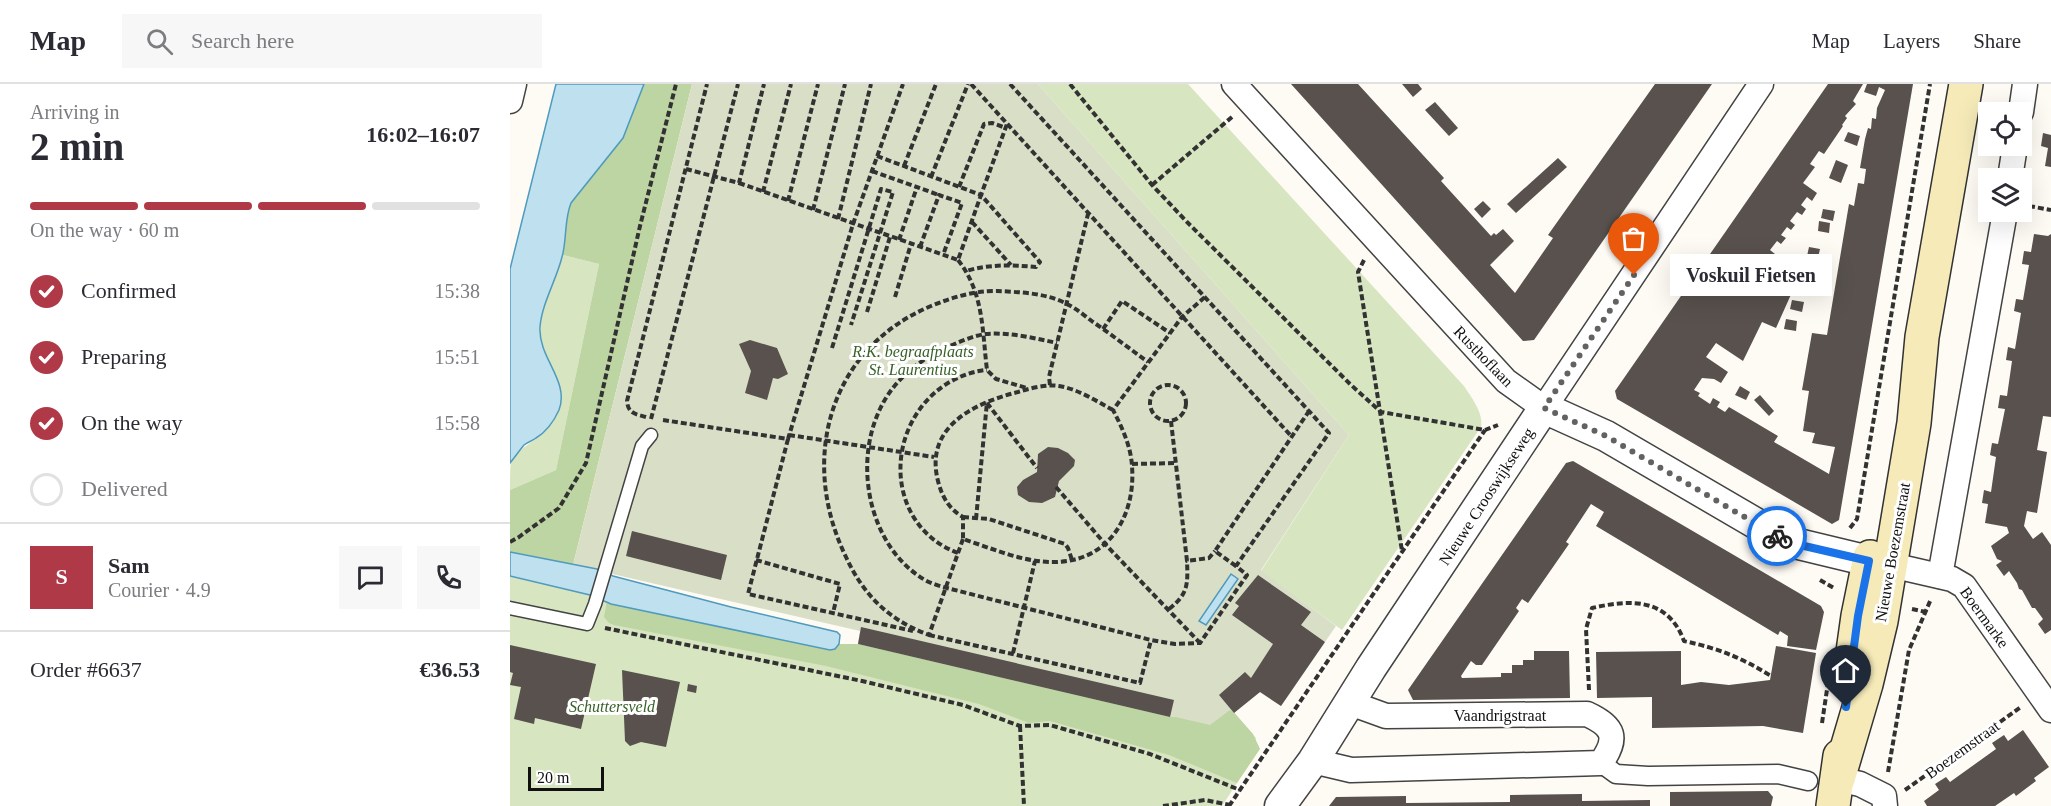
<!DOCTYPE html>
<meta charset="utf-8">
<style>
body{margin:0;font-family:"Times New Roman",serif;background:#f7f7f7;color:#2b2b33;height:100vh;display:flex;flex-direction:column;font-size:22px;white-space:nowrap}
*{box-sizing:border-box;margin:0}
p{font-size:20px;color:#7c7c81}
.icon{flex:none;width:33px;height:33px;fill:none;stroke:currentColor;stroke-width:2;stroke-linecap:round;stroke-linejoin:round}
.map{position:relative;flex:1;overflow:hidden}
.sheet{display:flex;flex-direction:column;background:#fff;width:510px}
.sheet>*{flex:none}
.tools{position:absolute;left:1468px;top:18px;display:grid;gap:12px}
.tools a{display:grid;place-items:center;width:54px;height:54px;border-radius:0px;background:#fff;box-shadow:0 6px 24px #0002;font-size:30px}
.scale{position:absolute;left:18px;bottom:15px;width:76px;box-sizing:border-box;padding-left:6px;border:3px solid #101010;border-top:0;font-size:16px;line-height:21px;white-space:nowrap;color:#101010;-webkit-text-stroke:4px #fff;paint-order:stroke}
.pin{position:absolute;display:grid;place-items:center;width:51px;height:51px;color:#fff;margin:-62px -26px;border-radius:50% 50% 50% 0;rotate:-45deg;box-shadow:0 0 6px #0007}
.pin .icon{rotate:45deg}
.courier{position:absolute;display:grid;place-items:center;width:60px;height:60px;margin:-30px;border:4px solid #1a73e8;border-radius:50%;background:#fff;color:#222;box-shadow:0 2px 8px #0007}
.bubble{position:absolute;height:42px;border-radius:0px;background:#fff;box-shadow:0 6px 24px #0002;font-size:20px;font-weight:700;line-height:42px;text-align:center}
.head em{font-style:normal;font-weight:700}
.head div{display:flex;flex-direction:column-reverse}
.head{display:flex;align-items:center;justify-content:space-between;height:102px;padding:0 30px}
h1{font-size:39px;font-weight:700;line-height:45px}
.bar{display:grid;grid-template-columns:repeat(4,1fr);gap:9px 6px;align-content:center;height:72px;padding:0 30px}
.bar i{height:8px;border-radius:4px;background:#e1e1e2}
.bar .on{background:#b03948}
.bar p{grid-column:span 4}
.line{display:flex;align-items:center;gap:15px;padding:0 30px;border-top:2px solid #e1e1e2}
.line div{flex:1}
.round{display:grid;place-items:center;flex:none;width:63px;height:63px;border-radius:0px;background:#f7f7f7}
ol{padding:0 30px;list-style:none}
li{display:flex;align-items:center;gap:18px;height:66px}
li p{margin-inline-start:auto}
li .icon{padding:6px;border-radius:50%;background:#b03948;color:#fff;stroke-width:4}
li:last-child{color:#7c7c81}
li i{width:33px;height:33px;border:3px solid #e1e1e2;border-radius:50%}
header{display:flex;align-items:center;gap:36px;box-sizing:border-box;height:84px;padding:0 30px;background:#fff;border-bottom:2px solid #e1e1e2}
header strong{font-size:28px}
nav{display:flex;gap:33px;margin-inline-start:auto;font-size:21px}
.search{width:420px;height:54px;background:#f7f7f7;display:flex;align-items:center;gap:15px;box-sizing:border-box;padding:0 21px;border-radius:0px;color:#7c7c81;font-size:22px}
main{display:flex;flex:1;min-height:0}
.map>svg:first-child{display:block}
.green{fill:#d7e5c1}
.forest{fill:#bdd4a3}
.cemetery{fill:#d9dfc7}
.water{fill:#bfe1ef;stroke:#4f9abd;stroke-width:1.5}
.building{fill:#58514e}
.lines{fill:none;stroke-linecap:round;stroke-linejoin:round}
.service-casing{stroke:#434343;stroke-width:15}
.pedestrian-casing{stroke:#434343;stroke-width:21}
.minor-casing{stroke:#434343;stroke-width:27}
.tertiary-casing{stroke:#434343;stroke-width:33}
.secondary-casing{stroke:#323232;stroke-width:36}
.path{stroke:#323232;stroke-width:4;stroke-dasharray:6 3;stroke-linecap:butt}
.service{stroke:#fff;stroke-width:12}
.pedestrian{stroke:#fff;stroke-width:18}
.minor{stroke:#fff;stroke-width:24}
.tertiary{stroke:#fff;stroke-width:30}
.secondary{stroke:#f5eab8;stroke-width:33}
.done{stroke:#636260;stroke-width:6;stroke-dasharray:0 10.8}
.route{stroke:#1a73e8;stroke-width:8}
.labels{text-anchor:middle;stroke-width:6;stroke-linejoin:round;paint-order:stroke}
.park-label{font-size:16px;font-style:italic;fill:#386128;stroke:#fff}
.street-label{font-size:16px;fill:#101010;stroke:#fff}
</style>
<header>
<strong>Map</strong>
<div class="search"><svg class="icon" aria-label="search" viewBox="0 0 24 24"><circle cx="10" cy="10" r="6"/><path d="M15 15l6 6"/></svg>Search here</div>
<nav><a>Map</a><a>Layers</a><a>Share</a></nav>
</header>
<main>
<section class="sheet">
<div class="head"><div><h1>2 min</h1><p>Arriving in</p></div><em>16:02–16:07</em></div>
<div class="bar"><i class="on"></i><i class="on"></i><i class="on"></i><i></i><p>On the way · 60 m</p></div>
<ol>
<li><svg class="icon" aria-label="check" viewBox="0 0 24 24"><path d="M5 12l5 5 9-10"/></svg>Confirmed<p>15:38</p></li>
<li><svg class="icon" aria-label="check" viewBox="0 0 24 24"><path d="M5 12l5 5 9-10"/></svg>Preparing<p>15:51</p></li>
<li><svg class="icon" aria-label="check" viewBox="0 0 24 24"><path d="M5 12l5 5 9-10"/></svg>On the way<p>15:58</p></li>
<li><i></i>Delivered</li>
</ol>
<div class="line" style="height:108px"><b class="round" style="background:#b03948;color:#fff">S</b><div><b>Sam</b><p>Courier · 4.9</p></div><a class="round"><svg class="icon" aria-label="chat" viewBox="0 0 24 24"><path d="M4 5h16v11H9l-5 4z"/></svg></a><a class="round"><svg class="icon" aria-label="phone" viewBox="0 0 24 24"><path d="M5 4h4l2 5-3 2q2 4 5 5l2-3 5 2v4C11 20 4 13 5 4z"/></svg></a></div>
<div class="line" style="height:78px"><div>Order #6637</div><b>€36.53</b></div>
</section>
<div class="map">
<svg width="1541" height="722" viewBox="0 0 1541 722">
<rect width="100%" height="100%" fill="#fefbf5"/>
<!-- green -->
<g class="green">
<path d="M 528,0 L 678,0 L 954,302 C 961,313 974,329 971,343 L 832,546 L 751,487 L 839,351 Z"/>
<path d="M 53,171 L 89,180 L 46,386 L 0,406 C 0,398 0,385 1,378 C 7,365 18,362 27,354 C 36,346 48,331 50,320 C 56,297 34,277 31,255 C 27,229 46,195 53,171 Z"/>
<path d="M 0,492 L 80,511 L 101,520 L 325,565 L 329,560 L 348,560 L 700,641 L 721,625 L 746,654 L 727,699 L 712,722 L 0,722 Z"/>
</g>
<!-- forest -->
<g class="forest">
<path d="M 134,0 L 182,0 L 63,481 L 0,468 L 0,406 L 46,386 L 89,180 L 53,171 L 56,130 L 61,119 L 113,54 Z"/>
<path d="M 97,517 L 101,520 L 320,566 L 325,565 L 329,560 L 348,560 L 660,633 L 721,625 L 743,650 L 750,665 L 727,699 L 659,671 L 540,637 L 519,639 L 469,620 L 316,582 L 104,541 L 99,539 L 94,533 Z"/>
</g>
<!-- cemetery -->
<path class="cemetery" d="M 182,0 L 528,0 L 839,351 L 751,486 L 826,542 L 771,622 L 750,608 L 724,629 L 720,626 L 700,641 L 348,560 L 350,547 L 63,481 Z"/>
<!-- water -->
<g class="water">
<path d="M 46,0 L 134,0 L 113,54 L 61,119 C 54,136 57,156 52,173 C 46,197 32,219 30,243 C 28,274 60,297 49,326 C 44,337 36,348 26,354 C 22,357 18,358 14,361 C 9,367 5,373 0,379 L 0,185 Z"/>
<path d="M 0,468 L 87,485 L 103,492 L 221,523 L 327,548 L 330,551 L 329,560 L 325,565 L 320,566 L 101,520 L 80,511 L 0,492 Z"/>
<path d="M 721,490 L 728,495 L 696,541 L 689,537 Z"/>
</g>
<!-- building -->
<g class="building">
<path d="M 781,0 L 848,0 L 934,94 L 931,97 L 981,152 L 984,149 L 986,151 L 993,145 L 1004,157 L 980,181 L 1005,209 L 1043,154 L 1038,151 L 1145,0 L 1202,0 L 1024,256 L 1013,257 Z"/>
<path d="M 892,0 L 908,0 L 912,5 L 903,13 Z"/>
<path d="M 1318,0 L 1353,0 L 1343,17 L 1346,20 L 1335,32 L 1337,34 L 1332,41 L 1333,42 L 1314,70 L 1309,67 L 1300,80 L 1305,83 L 1293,99 L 1307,109 L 1302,117 L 1297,113 L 1291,121 L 1296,125 L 1292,131 L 1287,128 L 1280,137 L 1285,141 L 1281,146 L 1277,143 L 1271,151 L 1276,154 L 1271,160 L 1267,157 L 1260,166 L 1265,170 L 1261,176 L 1256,172 L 1249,183 L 1283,206 L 1266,244 L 1252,238 L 1233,277 L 1206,259 L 1196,273 L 1218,288 L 1211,299 L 1204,295 L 1192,294 L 1184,306 L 1190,309 L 1188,312 L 1200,320 L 1203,314 L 1210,318 L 1207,323 L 1215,328 L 1219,323 L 1268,352 L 1264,358 L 1319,390 L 1325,363 L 1302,359 L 1305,349 L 1293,347 L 1299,307 L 1292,306 L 1302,249 L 1317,251 L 1339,120 L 1344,122 L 1348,99 L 1354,100 L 1356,85 L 1350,84 L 1355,55 L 1358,44 L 1361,45 L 1362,34 L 1366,35 L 1367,24 L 1375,6 L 1369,3 L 1366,12 L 1354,8 L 1357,0 L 1403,0 L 1329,436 L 1322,440 L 1107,315 L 1105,307 Z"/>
<path d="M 925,18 L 948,44 L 939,52 L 915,26 Z"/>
<path d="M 1338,48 L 1350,52 L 1347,62 L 1334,57 Z"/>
<path d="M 1533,49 L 1541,51 L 1541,83 L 1535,82 L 1538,64 L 1531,62 Z"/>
<path d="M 1048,74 L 1057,83 L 1006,129 L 997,120 Z"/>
<path d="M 1326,76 L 1338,81 L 1331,99 L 1319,94 Z"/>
<path d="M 973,117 L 981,125 L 972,134 L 964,125 Z"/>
<path d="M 1313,125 L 1325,127 L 1323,137 L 1311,134 Z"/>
<path d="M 1309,137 L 1320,139 L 1319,149 L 1308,147 Z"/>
<path d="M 1524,150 L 1538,152 L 1541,150 L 1541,333 L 1533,332 L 1527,366 L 1537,368 L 1527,429 L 1517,427 L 1514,442 L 1523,455 L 1532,448 L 1541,461 L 1541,546 L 1535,550 L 1528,540 L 1533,535 L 1525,524 L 1522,524 L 1512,506 L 1509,505 L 1507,499 L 1499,487 L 1494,492 L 1486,481 L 1492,477 L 1487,475 L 1481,462 L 1499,449 L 1497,443 L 1475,439 L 1478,420 L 1472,419 L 1474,406 L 1481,408 L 1486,373 L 1480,371 L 1482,359 L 1488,360 L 1495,325 L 1488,324 L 1490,311 L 1497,312 L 1502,277 L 1496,276 L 1498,263 L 1505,265 L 1511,229 L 1504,227 L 1506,215 L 1513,216 L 1519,181 L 1512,180 L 1514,167 L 1521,168 Z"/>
<path d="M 1299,163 L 1310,165 L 1308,174 L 1297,172 Z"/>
<path d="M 1293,180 L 1304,182 L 1302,191 L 1291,189 Z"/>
<path d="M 1288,198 L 1300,200 L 1299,210 L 1287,208 Z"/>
<path d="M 1282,216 L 1294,218 L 1292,228 L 1280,225 Z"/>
<path d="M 1276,235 L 1287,237 L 1286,247 L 1274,245 Z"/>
<path d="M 240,256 L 267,264 L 278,290 L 268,295 L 263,294 L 257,316 L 235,309 L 241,287 L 229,260 Z"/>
<path d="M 1230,302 L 1240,308 L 1236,316 L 1225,311 Z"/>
<path d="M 1250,311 L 1264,327 L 1259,332 L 1244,316 Z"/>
<path d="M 538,363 L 548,364 L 558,369 L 565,376 L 564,382 L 549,397 L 545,413 L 532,419 L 519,418 L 508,411 L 507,403 L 513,396 L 527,388 L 528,370 Z"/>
<path d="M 1063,377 L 1311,522 L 1314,528 L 1306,566 L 1277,562 L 1278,552 L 1270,547 L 1268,551 L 1086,442 L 1094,428 L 1081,420 L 1056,458 L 1059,460 L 1018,519 L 1012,515 L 1006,524 L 1009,527 L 972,581 L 966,581 L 961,577 L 951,592 L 952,594 L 991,593 L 991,589 L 1002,589 L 1002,581 L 1013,581 L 1013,576 L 1024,576 L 1024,567 L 1059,567 L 1060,614 L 903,616 L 898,606 L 1056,379 Z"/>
<path d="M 122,447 L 217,471 L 211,496 L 116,472 Z"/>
<path d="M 748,491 L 801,528 L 791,541 L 815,558 L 771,622 L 750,608 L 724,629 L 709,611 L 735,588 L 741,594 L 763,560 L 722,531 L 729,522 L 725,519 Z"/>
<path d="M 351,543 L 664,616 L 660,633 L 348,560 Z"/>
<path d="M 0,561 L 86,580 L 71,645 L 25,634 L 24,640 L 4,635 L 11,603 L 0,601 L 3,589 L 0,588 Z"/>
<path d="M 1266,562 L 1306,569 L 1293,649 L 1253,642 L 1142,644 L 1142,613 L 1087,614 L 1086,568 L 1171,567 L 1171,601 L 1191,598 L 1219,601 L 1260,596 Z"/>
<path d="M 112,586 L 170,598 L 156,663 L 131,658 L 120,662 L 115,657 Z"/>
<path d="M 178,600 L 187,602 L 186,609 L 177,607 Z"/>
<path d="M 1513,646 L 1539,683 L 1524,694 L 1526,697 L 1506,712 L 1504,709 L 1485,722 L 1417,722 L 1414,717 L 1429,706 L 1425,700 L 1436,693 L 1440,698 L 1486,665 L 1482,659 L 1494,651 L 1498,657 Z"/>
<path d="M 1258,707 L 1263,713 L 1261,722 L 1160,722 L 1160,708 Z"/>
<path d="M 1072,710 L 1072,717 L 1140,716 L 1140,722 L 819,722 L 826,713 L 896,712 L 896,719 L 1000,718 L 1000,711 Z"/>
</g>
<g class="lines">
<!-- service casing -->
<g class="service-casing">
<path id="service" d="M 0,524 L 77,540 L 85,520 L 132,362 L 141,351"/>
</g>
<!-- pedestrian casing -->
<g class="pedestrian-casing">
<path id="pedestrian" d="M 1091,679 L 1106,690 L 1138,692 L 1268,690 L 1298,697"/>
</g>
<!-- minor casing -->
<g class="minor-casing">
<g id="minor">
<path d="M 724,0 L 996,297 L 1034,324 L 1251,0"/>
<path d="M 0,17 L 4,0"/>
<path d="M 1511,28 L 1515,0"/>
<path d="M 1500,94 L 1505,62"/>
<path d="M 1381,481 L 1442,495 L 1454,502 L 1541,626"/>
<path d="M 1430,492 L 1495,128"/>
<path d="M 803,677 L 841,686 L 1091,679 C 1108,654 1105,643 1077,630 L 876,632 L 840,619"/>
<path d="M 1328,695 L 1350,700 L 1374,712 L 1375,722"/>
</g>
</g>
<!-- tertiary casing -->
<g class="tertiary-casing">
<path id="tertiary" d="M 770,722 L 803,677 L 861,584 L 1034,324 L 1096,352 L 1276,457 L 1359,477"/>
</g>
<!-- secondary casing -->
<g class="secondary-casing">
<g id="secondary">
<path d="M 1341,582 L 1348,532 L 1360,473"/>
<path d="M 1328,695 L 1356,600 L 1371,537 L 1404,339 L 1412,253 L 1456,0"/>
<path d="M 1323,722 L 1330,672"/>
</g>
</g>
<!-- path -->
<g class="path">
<path d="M 461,0 L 782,353"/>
<path d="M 500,0 L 819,349 L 726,482 L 737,491 L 690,559 L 665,560 L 641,556 L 437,504 C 430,502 422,500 415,496 C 359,463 343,381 370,325 C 384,295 410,275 440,262 C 451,257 463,252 475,250 C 499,248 524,254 547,259"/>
<path d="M 560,0 L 642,101 L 677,138 L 840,300 L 871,328 L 975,346 L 988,341"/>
<path d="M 367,72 L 471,111 L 497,40"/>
<path d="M 394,82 L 426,0"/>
<path d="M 176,85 L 229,99 L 254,0"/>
<path d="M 362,87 L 429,111"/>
<path d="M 421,93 L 458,0"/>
<path d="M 229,99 L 448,176 L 471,111 L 530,178 L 526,183 C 501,181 480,180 456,187"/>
<path d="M 642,101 L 722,33"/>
<path d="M 449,103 L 474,40 L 482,39 L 496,44"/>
<path d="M 253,108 L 281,0"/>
<path d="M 278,117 L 308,0"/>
<path d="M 1519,122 L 1541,126"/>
<path d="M 303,126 L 335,0"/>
<path d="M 328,135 L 361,0"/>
<path d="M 462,138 L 501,181"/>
<path d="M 389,156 L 407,103"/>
<path d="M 410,163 L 429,111 L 452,119 L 433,171"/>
<path d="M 448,176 C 474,209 472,246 477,286 L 486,295 L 517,304"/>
<path d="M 854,176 L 848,188 L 892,467"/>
<path d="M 385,213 L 401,160"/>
<path d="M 357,228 L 380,153"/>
<path d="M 593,245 L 612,217 L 660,249"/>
<path d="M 322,264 L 371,105 L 383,108 L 341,241"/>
<circle cx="658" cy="319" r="18"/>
<path d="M 540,301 L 539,293 L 578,130"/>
<path d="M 477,319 L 527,384"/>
<path d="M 603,326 C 586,317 568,305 549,302 C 536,300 521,304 508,308 C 464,319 414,343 428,397 C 432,413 439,425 453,433 L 453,455 C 481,464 512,478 542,478 C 597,479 626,434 622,382 C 621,363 612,343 603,326 L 672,233 L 695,213"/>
<path d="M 136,333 C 126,330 118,330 117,317 L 197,0"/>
<path d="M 141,335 L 228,0"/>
<path d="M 153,336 L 278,355 L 343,140 L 393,0"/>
<path d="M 661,337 L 677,477 L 699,474 L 705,467"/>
<path d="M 279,351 L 424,373"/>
<path d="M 278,355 L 238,510 L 403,547"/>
<path d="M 622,380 L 666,379"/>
<path d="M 546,403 L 596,461 L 689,558"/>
<path d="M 453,433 L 479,435 L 555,460 L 558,464 L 562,476"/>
<path d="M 466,435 L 477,318"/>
<path d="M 1340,444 L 1347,435 L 1420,0"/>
<path d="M 453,455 L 419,551 C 379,536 354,512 336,473 C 289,377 318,265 421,222 C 443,213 463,207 487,207 C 509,208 537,209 557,220 C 567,225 575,232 583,238 C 602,251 620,265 638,278"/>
<path d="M 0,458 L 9,453 L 49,424 L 76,379 L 130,142 L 166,0"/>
<path d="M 448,469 C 373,441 373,339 438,299 C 450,292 463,287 477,286"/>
<path d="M 246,476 L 330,500 L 323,529"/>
<path d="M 726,482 L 705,467 L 799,327"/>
<path d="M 1310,496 L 1324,504"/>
<path d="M 659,525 C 678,510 678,501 677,477"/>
<path d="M 1402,525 L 1416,528"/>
<path d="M 95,544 L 352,597 L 453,621 L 510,642 L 540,641 L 640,670 L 730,706"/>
<path d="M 419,551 L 630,599 L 641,556"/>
<path d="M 503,569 L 525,477"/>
<path d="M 1079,606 L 1076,545 L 1082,524 C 1121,515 1158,514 1174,557 C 1210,565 1230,573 1261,592"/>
<path d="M 1312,639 L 1318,599"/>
<path d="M 510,642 L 514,722"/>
<path d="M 1378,688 L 1399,566 L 1421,515"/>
<path d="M 1395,706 L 1511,623"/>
<path d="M 653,722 L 695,716 L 720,721"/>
<path d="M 719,722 L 975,346"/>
</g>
<!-- service -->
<use href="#service" class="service"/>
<!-- pedestrian -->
<use href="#pedestrian" class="pedestrian"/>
<!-- minor -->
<use href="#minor" class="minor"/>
<!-- tertiary -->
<use href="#tertiary" class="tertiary"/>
<!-- secondary -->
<use href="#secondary" class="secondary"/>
</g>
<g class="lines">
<!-- done -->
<path class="done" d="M 1124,191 L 1034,324 L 1096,352 L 1267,452"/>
<!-- route -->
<path class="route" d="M 1267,452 L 1290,461 L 1359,477 L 1348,532 L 1336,623"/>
</g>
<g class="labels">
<!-- park labels -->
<g class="park-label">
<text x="403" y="273">R.K. begraafplaats<tspan x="403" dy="18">St. Laurentius</tspan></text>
<text x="102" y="628">Schuttersveld</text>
</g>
<!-- street labels -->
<g class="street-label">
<text transform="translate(974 272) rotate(46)" y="6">Rusthoflaan</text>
<text transform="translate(976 412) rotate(-57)" y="6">Nieuwe Crooswijkseweg</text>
<text transform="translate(1382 468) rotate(-80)" y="6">Nieuwe Boezemstraat</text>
<text transform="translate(1475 533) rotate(54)" y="6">Boermarke</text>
<text x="990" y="637">Vaandrigstraat</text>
<text transform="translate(1452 665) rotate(-36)" y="6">Boezemstraat</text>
</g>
</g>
</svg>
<div class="tools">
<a><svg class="icon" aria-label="locate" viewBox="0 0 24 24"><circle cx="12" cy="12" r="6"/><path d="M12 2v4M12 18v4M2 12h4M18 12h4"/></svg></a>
<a><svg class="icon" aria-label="layers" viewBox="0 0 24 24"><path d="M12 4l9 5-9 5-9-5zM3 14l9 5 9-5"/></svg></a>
</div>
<div class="scale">20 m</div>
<div class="pin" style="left:1124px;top:191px;background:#ea580c"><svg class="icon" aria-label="bag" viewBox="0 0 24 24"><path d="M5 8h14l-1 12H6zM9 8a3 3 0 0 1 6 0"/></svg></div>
<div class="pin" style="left:1336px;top:623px;background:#1f2937"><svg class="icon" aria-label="home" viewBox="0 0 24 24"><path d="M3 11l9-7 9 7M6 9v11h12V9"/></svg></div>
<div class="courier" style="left:1267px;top:452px"><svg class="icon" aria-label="bike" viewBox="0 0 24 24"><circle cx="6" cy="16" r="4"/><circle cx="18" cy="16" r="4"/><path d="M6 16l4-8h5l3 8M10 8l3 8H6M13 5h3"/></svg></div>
<div class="bubble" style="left:1160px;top:170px;width:162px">Voskuil Fietsen</div>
</div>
</main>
